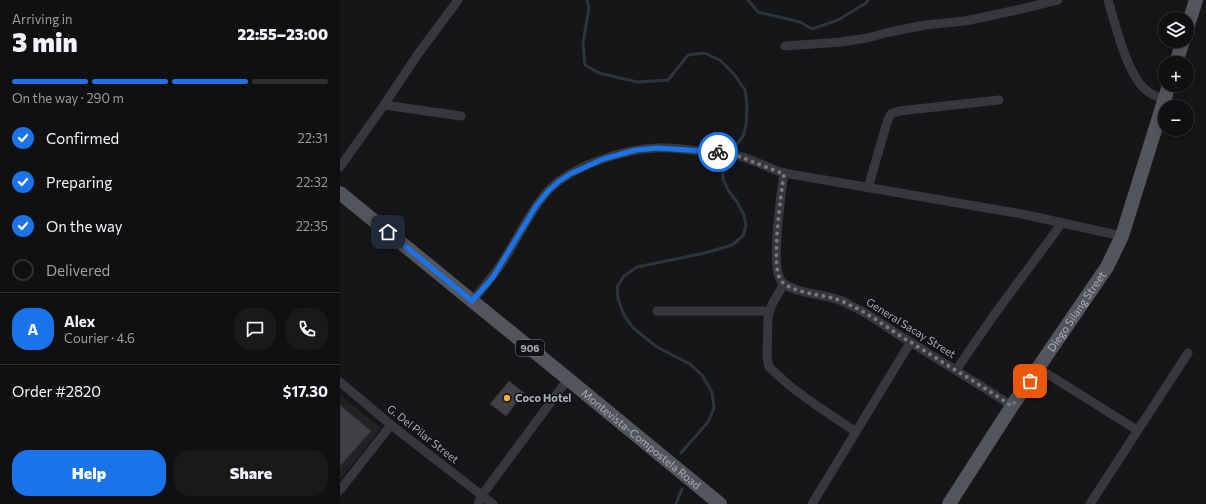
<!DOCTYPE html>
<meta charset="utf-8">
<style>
body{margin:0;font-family:Commissioner,sans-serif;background:#19191b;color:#f1f3f6;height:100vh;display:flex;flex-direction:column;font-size:15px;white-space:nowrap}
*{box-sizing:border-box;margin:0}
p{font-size:13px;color:#9c9d9f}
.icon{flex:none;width:22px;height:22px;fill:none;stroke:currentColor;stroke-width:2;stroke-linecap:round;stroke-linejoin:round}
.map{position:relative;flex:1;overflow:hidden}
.side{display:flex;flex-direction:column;background:#101012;width:340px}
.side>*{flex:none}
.fabs{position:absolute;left:818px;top:12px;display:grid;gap:8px}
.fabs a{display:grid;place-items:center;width:36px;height:36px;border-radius:50%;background:#101012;box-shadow:0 2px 6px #0003,0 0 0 1px #303032;font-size:20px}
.pin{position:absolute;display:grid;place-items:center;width:34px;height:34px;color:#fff;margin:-17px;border-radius:8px;box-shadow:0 2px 6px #0006}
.courier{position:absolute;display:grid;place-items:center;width:40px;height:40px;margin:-20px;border:3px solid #1a73e8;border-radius:50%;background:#fff;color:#222;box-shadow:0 1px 5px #0007}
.overview em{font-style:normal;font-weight:800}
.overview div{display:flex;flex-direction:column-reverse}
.overview{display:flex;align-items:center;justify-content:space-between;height:68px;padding:0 12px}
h1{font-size:26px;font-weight:800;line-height:30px}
.bar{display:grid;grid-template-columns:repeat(4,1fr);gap:6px 4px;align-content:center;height:48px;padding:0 12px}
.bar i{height:5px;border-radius:3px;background:#303032}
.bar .current{background:#1a73e8}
.bar p{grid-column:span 4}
.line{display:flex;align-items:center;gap:10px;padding:0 12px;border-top:1px solid #303032}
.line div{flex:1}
.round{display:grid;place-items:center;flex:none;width:42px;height:42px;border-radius:16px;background:#19191b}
ol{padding:0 12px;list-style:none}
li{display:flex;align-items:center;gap:12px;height:44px}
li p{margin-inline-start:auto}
li .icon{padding:4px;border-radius:50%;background:#1a73e8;color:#fff;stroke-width:4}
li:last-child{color:#9c9d9f}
li i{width:22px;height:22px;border:2px solid #303032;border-radius:50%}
.button{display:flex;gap:8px;margin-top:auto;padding:8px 12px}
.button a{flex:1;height:46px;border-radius:16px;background:#1a73e8;color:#fff;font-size:16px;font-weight:800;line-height:46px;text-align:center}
.button a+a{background:#19191b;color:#f1f3f6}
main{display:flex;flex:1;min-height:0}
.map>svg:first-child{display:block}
.built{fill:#222225}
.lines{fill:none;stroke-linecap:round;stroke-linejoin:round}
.stream{stroke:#2c353c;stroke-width:3}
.building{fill:#404145;stroke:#303034}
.street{stroke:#37383d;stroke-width:9}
.primary{stroke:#53555c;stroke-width:14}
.done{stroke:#757880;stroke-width:4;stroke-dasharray:0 7.2}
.route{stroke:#1a73e8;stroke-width:5}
.poi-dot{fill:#f2b134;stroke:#111113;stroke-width:1.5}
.labels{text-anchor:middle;stroke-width:3;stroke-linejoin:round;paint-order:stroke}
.shield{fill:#111113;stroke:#7b7e86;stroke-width:1}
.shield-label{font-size:10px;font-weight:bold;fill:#a8adb8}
.street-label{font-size:11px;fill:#a8adb8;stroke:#111113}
.poi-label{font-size:11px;font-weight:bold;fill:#a8adb8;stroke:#111113;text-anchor:start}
</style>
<main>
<section class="side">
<div class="overview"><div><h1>3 min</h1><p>Arriving in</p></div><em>22:55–23:00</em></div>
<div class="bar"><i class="current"></i><i class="current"></i><i class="current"></i><i></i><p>On the way · 290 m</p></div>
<ol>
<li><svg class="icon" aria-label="check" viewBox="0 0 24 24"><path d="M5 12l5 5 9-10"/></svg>Confirmed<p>22:31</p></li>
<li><svg class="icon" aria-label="check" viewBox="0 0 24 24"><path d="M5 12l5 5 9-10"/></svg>Preparing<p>22:32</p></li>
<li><svg class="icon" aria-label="check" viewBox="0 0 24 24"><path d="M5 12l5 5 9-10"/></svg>On the way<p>22:35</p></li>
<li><i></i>Delivered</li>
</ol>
<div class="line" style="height:72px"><b class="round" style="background:#1a73e8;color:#fff">A</b><div><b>Alex</b><p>Courier · 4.6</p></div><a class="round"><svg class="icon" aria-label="chat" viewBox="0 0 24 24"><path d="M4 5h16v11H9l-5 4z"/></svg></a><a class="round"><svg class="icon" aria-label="phone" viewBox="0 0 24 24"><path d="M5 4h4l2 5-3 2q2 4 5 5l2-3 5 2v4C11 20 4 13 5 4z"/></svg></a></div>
<div class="line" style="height:52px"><div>Order #2820</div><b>$17.30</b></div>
<div class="button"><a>Help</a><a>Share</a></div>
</section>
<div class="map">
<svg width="866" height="504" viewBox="0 0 866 504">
<rect width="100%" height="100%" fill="#161618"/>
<!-- built -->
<path class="built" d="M 0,395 L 41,428 L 0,480 Z"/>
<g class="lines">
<!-- stream -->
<g class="stream">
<path d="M 247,0 L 249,7 L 243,43 L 245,65 L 259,73 L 297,82 L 328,80 L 348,55 L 364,53 L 380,60 L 394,74 L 405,90 L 407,105 L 406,125 L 403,136 L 394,148"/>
<path d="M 408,0 L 418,12 L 460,22 L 472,29 L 498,20 L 526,3 L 528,0"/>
<path d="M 341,453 L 368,422 L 374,408 L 372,392 L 362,375 L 350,364 L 317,347 L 293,328 L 284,315 L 278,299 L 277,287 L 284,276 L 297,267 L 365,253 L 392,245 L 403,236 L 406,225 L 404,215 L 397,202 L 388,190 L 383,179 L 383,169 L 386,158"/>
<path d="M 336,504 L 342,489"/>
</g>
</g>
<!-- building -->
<g class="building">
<path d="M 169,381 L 184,393 L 166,416 L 150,404 Z"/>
<path d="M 0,405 L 31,431 L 0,466 Z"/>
</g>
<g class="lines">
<!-- street -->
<g class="street">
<path d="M 768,0 C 775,24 787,74 806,90 C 811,95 818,97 825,99"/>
<path d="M 445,46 L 501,42 L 527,38 L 550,32 L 585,25 L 625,21 L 672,11 L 718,0"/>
<path d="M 44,105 L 121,116"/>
<path d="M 0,167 L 44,105 L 78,54 L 118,0"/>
<path d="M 444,173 C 441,195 431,262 440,279 C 446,292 482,294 496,299 C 501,300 505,302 510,305 C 532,315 551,331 572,343 C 605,364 639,384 672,406"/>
<path d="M 528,188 L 547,122 L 551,114 L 559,111 L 659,100"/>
<path d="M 444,284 L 432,304 L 428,317 L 427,357 L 429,367 L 450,386 L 473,403 L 516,432"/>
<path d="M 132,301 C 144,287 155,274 165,258 C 179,236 190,211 207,192 C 230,166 284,149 317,148 C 331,147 346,150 360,151 C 373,152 386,152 399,156 C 414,160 428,168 444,173 L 682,214 L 782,236"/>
<path d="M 317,311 L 429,311"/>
<path d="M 698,368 L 797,430"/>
<path d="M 616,370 L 654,315 L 722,223"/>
<path d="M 0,382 L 51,425 L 153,504"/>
<path d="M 0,490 L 51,425"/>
<path d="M 138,504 L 142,495 L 228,379"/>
<path d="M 472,504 L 570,343"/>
<path d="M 750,504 L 848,353"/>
</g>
<!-- primary -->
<g class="primary">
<path d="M 847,28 L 856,0"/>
<path d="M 836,63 L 843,41"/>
<path id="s1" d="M 0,193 L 228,379 L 380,504"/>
<path id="s2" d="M 609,504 L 672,406 L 767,267 L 782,236 L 829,85"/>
</g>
</g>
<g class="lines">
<!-- done -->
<path class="done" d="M 378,152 L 398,156 L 444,174 C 441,195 431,262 440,279 C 446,291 480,295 493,298 C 499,300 505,302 510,305 C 532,315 551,331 572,343 C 605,364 639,384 672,406 L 690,381"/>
<!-- route -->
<path class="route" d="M 48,232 L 132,301 L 153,277 L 196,206 L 208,191 L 218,182 L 230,174 L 263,159 L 296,150 L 318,148 L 378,152"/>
</g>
<!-- markers -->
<circle class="poi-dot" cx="167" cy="398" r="4"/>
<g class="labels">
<!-- shield labels -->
<rect class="shield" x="176" y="340" width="28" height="16" rx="3"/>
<g class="shield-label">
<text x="190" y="352">906</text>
</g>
<!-- street labels -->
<g class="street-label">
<text dy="4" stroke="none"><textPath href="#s2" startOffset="231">Diego Silang Street</textPath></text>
<text transform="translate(571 328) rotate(32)" y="4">General Sacay Street</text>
<text transform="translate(83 434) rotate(38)" y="4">G. Del Pilar Street</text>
<text dy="4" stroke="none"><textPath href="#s1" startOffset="389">Montevista-Compostela Road</textPath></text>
</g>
<!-- poi labels -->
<g class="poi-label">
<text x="175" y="402">Coco Hotel</text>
</g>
</g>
</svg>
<div class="fabs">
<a><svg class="icon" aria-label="layers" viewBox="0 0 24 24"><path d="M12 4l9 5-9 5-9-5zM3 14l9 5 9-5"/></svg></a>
<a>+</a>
<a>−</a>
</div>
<div class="pin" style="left:690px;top:381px;background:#ea580c"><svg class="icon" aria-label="bag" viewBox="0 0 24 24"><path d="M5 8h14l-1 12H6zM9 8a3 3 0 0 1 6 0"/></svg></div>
<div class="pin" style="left:48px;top:232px;background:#1f2937"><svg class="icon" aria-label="home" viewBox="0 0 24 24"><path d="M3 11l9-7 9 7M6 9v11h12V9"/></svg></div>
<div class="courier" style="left:378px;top:152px"><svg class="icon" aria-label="bike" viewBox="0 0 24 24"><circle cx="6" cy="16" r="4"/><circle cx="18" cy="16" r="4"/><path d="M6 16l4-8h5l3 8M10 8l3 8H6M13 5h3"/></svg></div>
</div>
</main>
